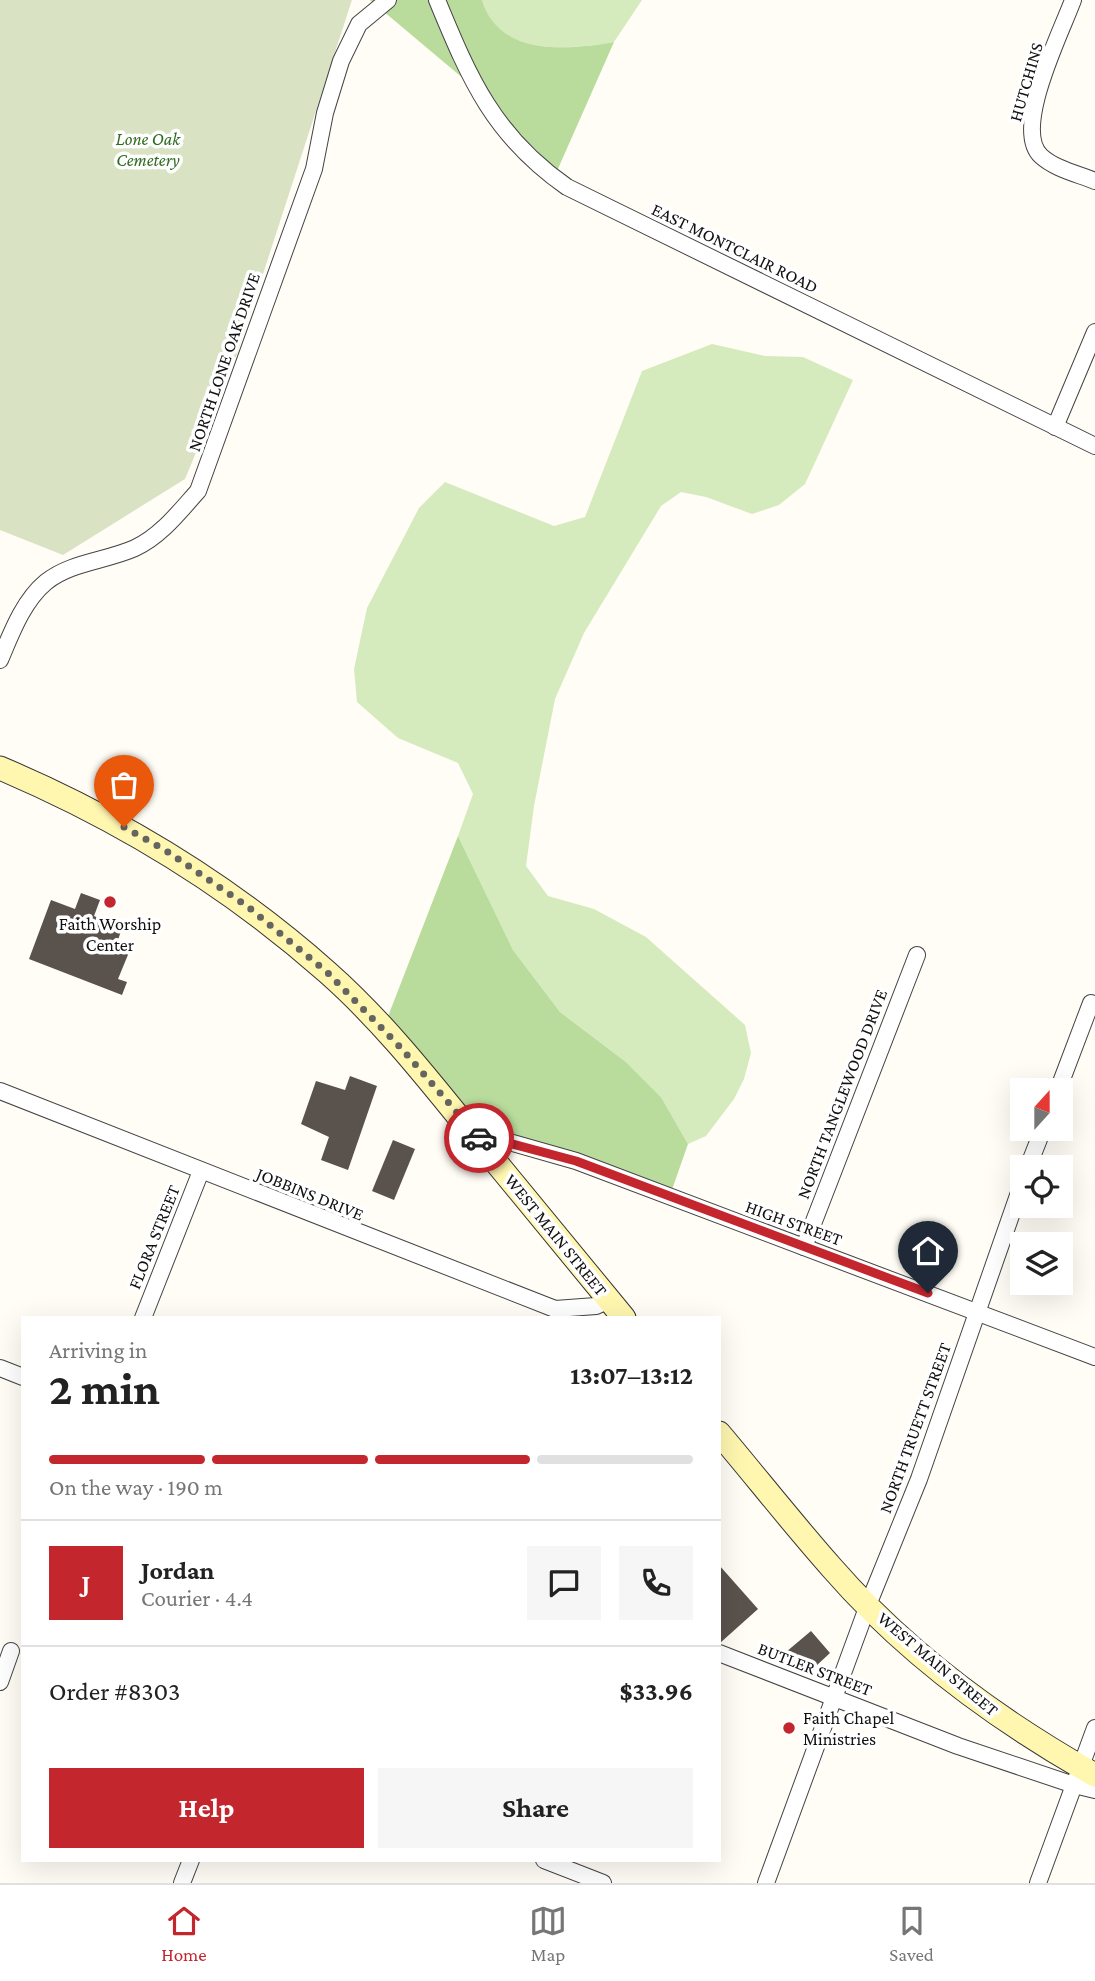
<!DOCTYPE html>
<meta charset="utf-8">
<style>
body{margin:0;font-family:"Crimson Pro",serif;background:#f6f6f6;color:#222;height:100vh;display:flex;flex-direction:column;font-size:26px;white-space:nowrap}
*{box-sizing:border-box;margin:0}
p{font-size:23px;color:#767676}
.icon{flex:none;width:38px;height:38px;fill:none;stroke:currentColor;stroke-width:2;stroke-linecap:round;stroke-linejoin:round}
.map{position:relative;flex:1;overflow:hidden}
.panel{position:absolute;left:21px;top:1316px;width:700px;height:546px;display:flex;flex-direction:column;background:#fff;border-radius:0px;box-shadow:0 7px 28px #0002}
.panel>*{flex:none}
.needle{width:46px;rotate:21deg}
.fabs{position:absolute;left:1010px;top:1078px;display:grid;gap:14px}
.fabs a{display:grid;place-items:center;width:63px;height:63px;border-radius:0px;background:#fff;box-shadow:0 7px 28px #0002;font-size:35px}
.pin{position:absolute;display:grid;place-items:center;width:60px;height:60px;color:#fff;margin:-72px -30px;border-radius:50% 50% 50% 0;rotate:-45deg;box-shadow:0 0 7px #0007}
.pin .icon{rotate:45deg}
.courier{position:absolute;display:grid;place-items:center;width:70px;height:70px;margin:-35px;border:5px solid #c4262e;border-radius:50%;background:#fff;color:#222;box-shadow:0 2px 9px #0007}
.summary em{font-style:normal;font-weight:700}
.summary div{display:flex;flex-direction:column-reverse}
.summary{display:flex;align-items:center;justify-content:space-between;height:119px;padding:0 28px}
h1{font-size:46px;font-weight:700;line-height:52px}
.bar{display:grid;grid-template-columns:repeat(4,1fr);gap:10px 7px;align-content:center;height:84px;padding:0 28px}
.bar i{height:9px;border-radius:5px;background:#e0e0e0}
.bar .selected{background:#c4262e}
.bar p{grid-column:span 4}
.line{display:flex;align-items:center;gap:18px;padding:0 28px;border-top:2px solid #e0e0e0}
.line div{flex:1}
.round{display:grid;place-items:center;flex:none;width:74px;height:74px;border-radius:0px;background:#f6f6f6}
.button{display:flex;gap:14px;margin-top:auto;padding:14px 28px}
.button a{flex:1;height:80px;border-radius:0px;background:#c4262e;color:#fff;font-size:28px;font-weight:700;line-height:80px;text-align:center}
.button a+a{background:#f6f6f6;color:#222}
.menu{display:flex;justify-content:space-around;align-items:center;height:98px;border-top:2px solid #e0e0e0;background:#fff;font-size:19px;color:#767676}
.menu a{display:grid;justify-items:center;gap:4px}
.menu .selected{color:#c4262e}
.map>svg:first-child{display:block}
.green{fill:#d5ebbd}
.forest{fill:#b9dc9c}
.cemetery{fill:#d9e3c4}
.building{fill:#5a524d}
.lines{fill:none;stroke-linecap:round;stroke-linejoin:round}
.street-casing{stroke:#444;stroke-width:18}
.secondary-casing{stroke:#333;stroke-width:25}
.street{stroke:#fff;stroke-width:16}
.secondary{stroke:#fff6b0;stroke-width:23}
.done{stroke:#646461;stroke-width:7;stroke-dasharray:0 12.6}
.route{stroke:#c4262e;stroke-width:9}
.poi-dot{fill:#c4262e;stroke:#fff;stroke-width:2.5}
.labels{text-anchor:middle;stroke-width:7;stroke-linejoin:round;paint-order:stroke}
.street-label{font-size:18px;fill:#111;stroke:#fff}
.park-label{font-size:18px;font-style:italic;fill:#2f6b1f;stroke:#fff}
.poi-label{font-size:18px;fill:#111;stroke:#fff}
</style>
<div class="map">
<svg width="1095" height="1883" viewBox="0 0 1095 1883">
<rect width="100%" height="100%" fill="#fffdf5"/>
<!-- green -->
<g class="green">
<path d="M 482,0 L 642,0 L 614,42 C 568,50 498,57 482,0 Z"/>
<path d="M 712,344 L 765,356 L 803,357 L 853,380 L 805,484 L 779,505 L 752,514 L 706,497 L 681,492 L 661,506 L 584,633 L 555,699 L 534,806 L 526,866 L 548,896 L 594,909 L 646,937 L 745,1025 L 751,1053 L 744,1079 L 734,1099 L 706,1136 L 688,1144 L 661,1097 L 626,1062 L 560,1012 L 513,950 L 458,836 L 473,794 L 458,763 L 398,738 L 357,702 L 354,669 L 367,608 L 419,508 L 445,482 L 554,526 L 585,517 L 642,371 Z"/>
</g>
<!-- forest -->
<g class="forest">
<path d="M 370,0 L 482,0 C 499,57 568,50 614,42 L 557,171 L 477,90 Z"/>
<path d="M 458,836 L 513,950 L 560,1012 L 626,1062 L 661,1097 L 688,1144 L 668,1201 L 491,1141 L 387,1019 Z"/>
</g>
<!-- cemetery -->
<path class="cemetery" d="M 0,0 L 352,0 L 237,354 L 185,479 L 63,555 L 0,530 Z"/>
<!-- building -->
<g class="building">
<path d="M 81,893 L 100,900 L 94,916 L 122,928 L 118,940 L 132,945 L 118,979 L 127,982 L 122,995 L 29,959 L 51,900 L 75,909 Z"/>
<path d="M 350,1076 L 377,1086 L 348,1170 L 321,1160 L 329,1137 L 301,1124 L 316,1081 L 345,1090 Z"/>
<path d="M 393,1140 L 415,1149 L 394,1200 L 372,1191 Z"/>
<path d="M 719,1565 L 758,1609 L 720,1643 L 719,1643 Z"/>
<path d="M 811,1631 L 830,1653 L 816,1666 L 803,1664 L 799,1668 L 786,1652 Z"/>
</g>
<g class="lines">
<!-- street casing -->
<g class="street-casing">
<g id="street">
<path d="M 437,0 C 470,80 494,136 567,187 L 1095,446"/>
<path d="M 1073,0 C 1061,33 1012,129 1041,156 C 1055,169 1078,174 1095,181"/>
<path d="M 1055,427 L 1095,332"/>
<path d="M 0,660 C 11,634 23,601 46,582 C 71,562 106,561 135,548 C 161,536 180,511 198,491 L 314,169 L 325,113 L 341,61 L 359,24 L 388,0"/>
<path d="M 1058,1090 L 1091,1003"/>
<path d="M 0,1091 L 555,1309 L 596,1306 L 609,1300"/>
<path d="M 476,1138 L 509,1142 L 576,1161 L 1095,1357"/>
<path d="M 1028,1167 L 1043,1129"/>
<path d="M 804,1247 L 917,955"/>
<path d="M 143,1318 L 201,1171"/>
<path d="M 0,1368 L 23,1377"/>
<path d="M 719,1653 L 958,1746 L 1074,1785 L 1095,1790"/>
<path d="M 0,1682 L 11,1651"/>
<path d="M 544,1860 L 603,1883"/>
<path d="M 182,1883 L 191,1860"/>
<path d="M 766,1883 L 868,1605 L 919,1479 L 1022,1184"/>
<path d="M 1038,1883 L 1095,1728"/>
</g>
</g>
<!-- secondary casing -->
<g class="secondary-casing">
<g id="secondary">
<path d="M 0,768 C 120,819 229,885 327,972 C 377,1016 420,1069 462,1121 C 516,1186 569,1252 624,1318"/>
<path d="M 719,1433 C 757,1478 793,1524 832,1568 C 905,1652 999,1721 1095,1775"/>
</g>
</g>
<!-- street -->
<use href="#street" class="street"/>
<!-- secondary -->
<use href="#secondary" class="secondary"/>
</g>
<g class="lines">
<!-- done -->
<path class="done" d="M 124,827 L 165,850 L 247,906 L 328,973 L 402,1049 L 479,1138"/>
<!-- route -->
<path class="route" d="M 479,1138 L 509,1143 L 576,1161 L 928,1293"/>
</g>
<!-- markers -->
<g class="poi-dot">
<circle cx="110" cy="902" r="7"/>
<circle cx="789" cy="1728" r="7"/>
</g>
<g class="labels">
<!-- street labels -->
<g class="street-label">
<text transform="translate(1026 82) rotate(-74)" y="6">HUTCHINS</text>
<text transform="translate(735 248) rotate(26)" y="6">EAST MONTCLAIR ROAD</text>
<text transform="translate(224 362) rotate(-71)" y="6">NORTH LONE OAK DRIVE</text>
<text transform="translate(842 1094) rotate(-69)" y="6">NORTH TANGLEWOOD DRIVE</text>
<text transform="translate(310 1194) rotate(22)" y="6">JOBBINS DRIVE</text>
<text transform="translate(794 1223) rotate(20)" y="6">HIGH STREET</text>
<text transform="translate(556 1235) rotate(51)" y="6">WEST MAIN STREET</text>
<text transform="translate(154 1237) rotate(-68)" y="6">FLORA STREET</text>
<text transform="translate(915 1428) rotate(-70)" y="6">NORTH TRUETT STREET</text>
<text transform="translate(938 1664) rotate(40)" y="6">WEST MAIN STREET</text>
<text transform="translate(815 1669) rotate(21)" y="6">BUTLER STREET</text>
</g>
<!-- park labels -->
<g class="park-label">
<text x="148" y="145">Lone Oak<tspan x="148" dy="21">Cemetery</tspan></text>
</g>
<!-- poi labels -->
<g class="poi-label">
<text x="110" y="930">Faith Worship<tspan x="110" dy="21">Center</tspan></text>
<text x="803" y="1724" text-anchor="start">Faith Chapel<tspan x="803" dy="21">Ministries</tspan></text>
</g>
</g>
</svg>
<div class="fabs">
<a><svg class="needle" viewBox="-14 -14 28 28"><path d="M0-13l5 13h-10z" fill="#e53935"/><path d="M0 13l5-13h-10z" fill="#767676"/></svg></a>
<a><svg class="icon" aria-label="locate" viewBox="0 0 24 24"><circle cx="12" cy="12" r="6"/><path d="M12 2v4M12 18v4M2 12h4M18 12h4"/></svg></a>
<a><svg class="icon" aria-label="layers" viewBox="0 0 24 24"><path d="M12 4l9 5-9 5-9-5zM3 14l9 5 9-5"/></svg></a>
</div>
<div class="pin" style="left:124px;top:827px;background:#ea580c"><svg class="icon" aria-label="bag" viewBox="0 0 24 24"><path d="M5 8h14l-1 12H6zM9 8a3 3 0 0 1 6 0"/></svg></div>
<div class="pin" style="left:928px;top:1293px;background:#1f2937"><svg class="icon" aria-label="home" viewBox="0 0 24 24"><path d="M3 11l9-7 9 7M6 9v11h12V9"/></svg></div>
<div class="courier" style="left:479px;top:1138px"><svg class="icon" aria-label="car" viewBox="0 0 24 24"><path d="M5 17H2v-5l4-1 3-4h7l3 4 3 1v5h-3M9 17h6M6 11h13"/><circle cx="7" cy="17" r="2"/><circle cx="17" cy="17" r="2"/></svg></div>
<section class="panel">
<div class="summary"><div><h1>2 min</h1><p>Arriving in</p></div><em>13:07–13:12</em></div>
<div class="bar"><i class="selected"></i><i class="selected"></i><i class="selected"></i><i></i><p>On the way · 190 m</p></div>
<div class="line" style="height:126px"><b class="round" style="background:#c4262e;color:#fff">J</b><div><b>Jordan</b><p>Courier · 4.4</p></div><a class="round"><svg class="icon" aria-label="chat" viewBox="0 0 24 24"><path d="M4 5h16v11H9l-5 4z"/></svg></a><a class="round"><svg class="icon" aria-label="phone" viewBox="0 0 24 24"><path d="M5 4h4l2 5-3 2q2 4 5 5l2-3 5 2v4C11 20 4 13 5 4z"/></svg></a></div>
<div class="line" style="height:91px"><div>Order #8303</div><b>$33.96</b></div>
<div class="button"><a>Help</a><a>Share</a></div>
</section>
</div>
<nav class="menu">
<a class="selected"><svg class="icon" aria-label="home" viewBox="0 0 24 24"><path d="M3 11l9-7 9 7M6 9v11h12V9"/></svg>Home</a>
<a><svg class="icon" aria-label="map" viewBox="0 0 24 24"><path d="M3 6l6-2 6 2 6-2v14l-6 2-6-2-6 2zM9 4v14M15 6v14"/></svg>Map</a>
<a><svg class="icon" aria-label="saved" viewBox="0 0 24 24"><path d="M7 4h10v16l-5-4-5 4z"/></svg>Saved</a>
</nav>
